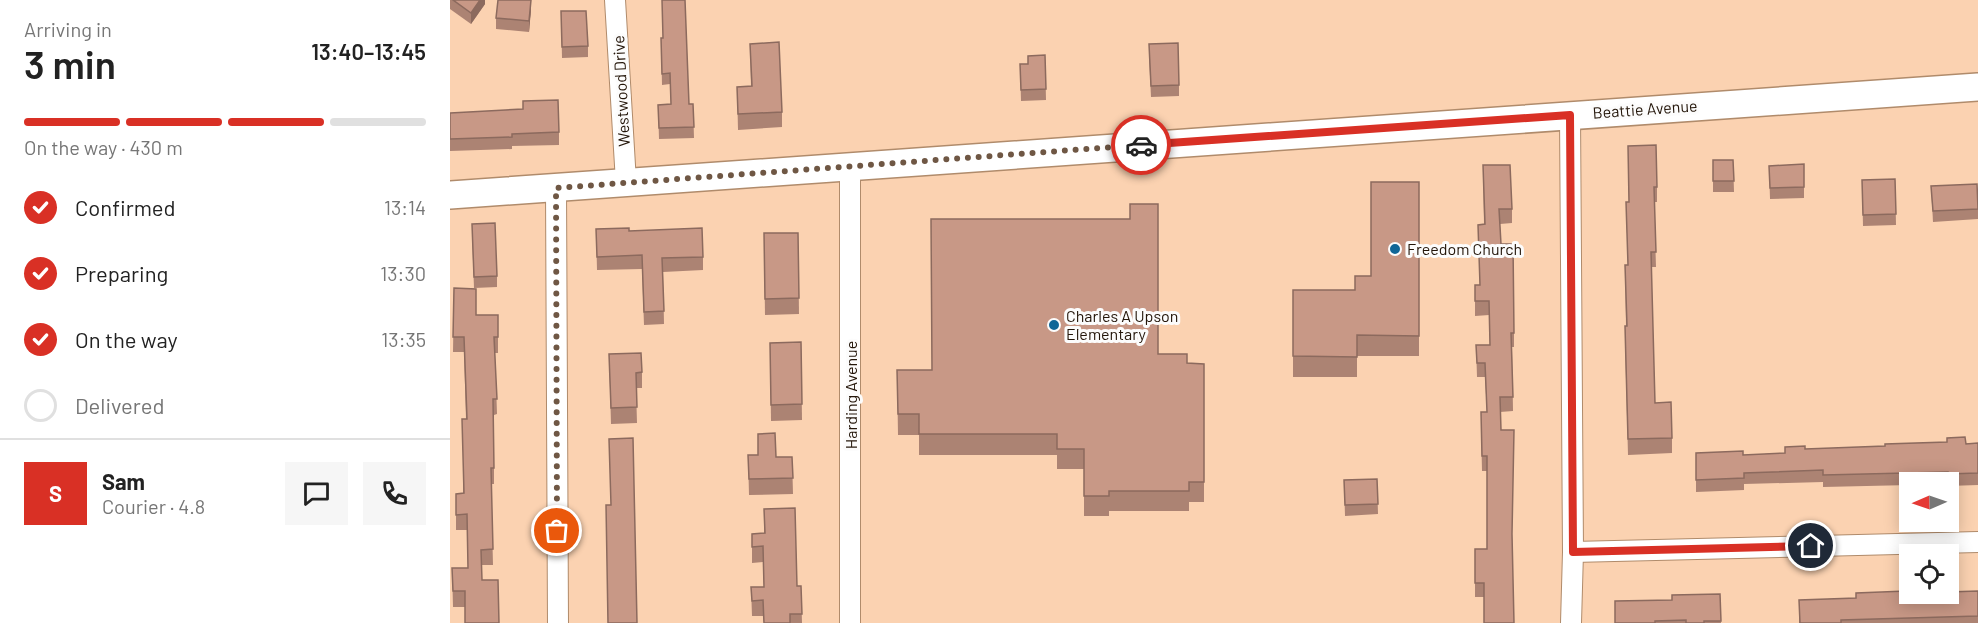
<!DOCTYPE html>
<meta charset="utf-8">
<style>
body{margin:0;font-family:Barlow,sans-serif;background:#f6f6f6;color:#222;height:100vh;display:flex;flex-direction:column;font-size:22px;white-space:nowrap}
*{box-sizing:border-box;margin:0}
p{font-size:20px;color:#767676}
.icon{flex:none;width:33px;height:33px;fill:none;stroke:currentColor;stroke-width:2;stroke-linecap:round;stroke-linejoin:round}
.map{position:relative;flex:1;overflow:hidden}
.drawer{display:flex;flex-direction:column;background:#fff;width:450px}
.drawer>*{flex:none}
.needle{width:39px;rotate:268deg}
.fabs{position:absolute;left:1449px;top:472px;display:grid;gap:12px}
.fabs a{display:grid;place-items:center;width:60px;height:60px;border-radius:0px;background:#fff;box-shadow:0 3px 15px #0003;font-size:30px}
.pin{position:absolute;display:grid;place-items:center;width:51px;height:51px;color:#fff;margin:-26px;border:3px solid #fff;border-radius:50%;box-shadow:0 2px 6px #0007}
.courier{position:absolute;display:grid;place-items:center;width:60px;height:60px;margin:-30px;border:4px solid #d93025;border-radius:50%;background:#fff;color:#222;box-shadow:0 2px 8px #0007}
.summary em{font-style:normal;font-weight:600}
.summary div{display:flex;flex-direction:column-reverse}
.summary{display:flex;align-items:center;justify-content:space-between;height:102px;padding:0 24px}
h1{font-size:39px;font-weight:600;line-height:45px}
.bar{display:grid;grid-template-columns:repeat(4,1fr);gap:9px 6px;align-content:center;height:72px;padding:0 24px}
.bar i{height:8px;border-radius:4px;background:#e0e0e0}
.bar .active{background:#d93025}
.bar p{grid-column:span 4}
.line{display:flex;align-items:center;gap:15px;padding:0 24px;border-top:2px solid #e0e0e0}
.line div{flex:1}
.round{display:grid;place-items:center;flex:none;width:63px;height:63px;border-radius:0px;background:#f6f6f6}
ol{padding:0 24px;list-style:none}
li{display:flex;align-items:center;gap:18px;height:66px}
li p{margin-inline-start:auto}
li .icon{padding:6px;border-radius:50%;background:#d93025;color:#fff;stroke-width:4}
li:last-child{color:#767676}
li i{width:33px;height:33px;border:3px solid #e0e0e0;border-radius:50%}
main{display:flex;flex:1;min-height:0}
.map>svg:first-child{display:block}
.lines{fill:none;stroke-linecap:round;stroke-linejoin:round}
.street-casing{stroke:#b08b6b;stroke-width:22}
.secondary-casing{stroke:#b08b6b;stroke-width:30}
.street{stroke:#fff;stroke-width:20}
.secondary{stroke:#fff;stroke-width:27}
.wall{fill:#ac8373}
.shaded-wall{fill:#8c6a5e}
.building{fill:#c89886;stroke:#8c6a5e;stroke-width:1.5}
.done{stroke:#6f5744;stroke-width:6;stroke-dasharray:0 10.8}
.route{stroke:#d93025;stroke-width:8}
.poi-dot{fill:#106697;stroke:#fcfcfc;stroke-width:2}
.labels{text-anchor:middle;stroke-width:6;stroke-linejoin:round;paint-order:stroke}
.street-label{font-size:16px;fill:#231509;stroke:#fcfcfc}
.poi-label{font-size:16px;fill:#231509;stroke:#fcfcfc;text-anchor:start}
</style>
<main>
<section class="drawer">
<div class="summary"><div><h1>3 min</h1><p>Arriving in</p></div><em>13:40–13:45</em></div>
<div class="bar"><i class="active"></i><i class="active"></i><i class="active"></i><i></i><p>On the way · 430 m</p></div>
<ol>
<li><svg class="icon" aria-label="check" viewBox="0 0 24 24"><path d="M5 12l5 5 9-10"/></svg>Confirmed<p>13:14</p></li>
<li><svg class="icon" aria-label="check" viewBox="0 0 24 24"><path d="M5 12l5 5 9-10"/></svg>Preparing<p>13:30</p></li>
<li><svg class="icon" aria-label="check" viewBox="0 0 24 24"><path d="M5 12l5 5 9-10"/></svg>On the way<p>13:35</p></li>
<li><i></i>Delivered</li>
</ol>
<div class="line" style="height:108px"><b class="round" style="background:#d93025;color:#fff">S</b><div><b>Sam</b><p>Courier · 4.8</p></div><a class="round"><svg class="icon" aria-label="chat" viewBox="0 0 24 24"><path d="M4 5h16v11H9l-5 4z"/></svg></a><a class="round"><svg class="icon" aria-label="phone" viewBox="0 0 24 24"><path d="M5 4h4l2 5-3 2q2 4 5 5l2-3 5 2v4C11 20 4 13 5 4z"/></svg></a></div>
</section>
<div class="map">
<svg width="1528" height="623" viewBox="0 0 1528 623">
<rect width="100%" height="100%" fill="#fbd2b1"/>
<g class="lines">
<!-- street casing -->
<g class="street-casing">
<g id="street">
<path d="M 165,0 L 176,182"/>
<path d="M 1120,115 L 1123,552 L 1121,623"/>
<path d="M 400,167 L 400,623"/>
<path d="M 106,188 L 108,623"/>
<path d="M 1123,552 L 1528,542"/>
</g>
</g>
<!-- secondary casing -->
<g class="secondary-casing">
<path id="secondary" d="M 0,195 L 1528,87"/>
</g>
<!-- street -->
<use href="#street" class="street"/>
<!-- secondary -->
<use href="#secondary" class="secondary"/>
</g>
<!-- wall -->
<g class="wall">
<path d="M 0,0 L 35,0 L 35,4 L 21,24 L 0,9 Z"/>
<path d="M 81,9 L 79,32 L 46,29 L 46,18 Z"/>
<path d="M 111,11 L 138,46 L 138,57 L 112,58 Z"/>
<path d="M 211,38 L 239,104 L 243,104 L 244,138 L 209,139 L 208,105 L 221,104 L 220,84 L 212,85 Z"/>
<path d="M 300,44 L 332,112 L 332,127 L 288,130 L 287,87 L 301,86 Z"/>
<path d="M 595,55 L 596,100 L 571,101 L 570,64 L 578,64 Z"/>
<path d="M 699,55 L 729,85 L 729,96 L 701,97 Z"/>
<path d="M 0,113 L 109,132 L 109,145 L 62,146 L 62,149 L 0,151 Z"/>
<path d="M 1263,160 L 1283,160 L 1284,192 L 1263,192 Z"/>
<path d="M 1178,161 L 1207,187 L 1207,202 L 1204,202 L 1206,267 L 1201,267 L 1205,403 L 1222,438 L 1222,453 L 1178,455 L 1175,341 L 1175,326 L 1176,326 L 1175,265 L 1178,265 L 1176,202 L 1179,202 Z"/>
<path d="M 1354,164 L 1354,198 L 1320,199 L 1319,166 Z"/>
<path d="M 1033,165 L 1062,209 L 1062,223 L 1050,224 L 1051,244 L 1064,270 L 1064,347 L 1062,347 L 1063,411 L 1050,412 L 1034,597 L 1025,597 L 1025,549 L 1037,549 L 1037,471 L 1032,471 L 1031,426 L 1037,412 L 1035,377 L 1027,377 L 1026,345 L 1040,345 L 1039,315 L 1025,316 L 1025,285 L 1030,285 L 1028,225 L 1034,224 Z"/>
<path d="M 1445,179 L 1446,225 L 1413,226 L 1412,180 Z"/>
<path d="M 969,182 L 969,356 L 907,356 L 907,377 L 843,377 L 843,290 L 905,290 L 921,276 Z"/>
<path d="M 1481,186 L 1528,209 L 1528,219 L 1483,222 Z"/>
<path d="M 146,229 L 179,231 L 253,257 L 253,270 L 213,272 L 214,324 L 194,325 L 192,269 L 147,270 Z"/>
<path d="M 314,233 L 348,233 L 349,314 L 315,315 Z"/>
<path d="M 22,235 L 47,276 L 47,287 L 24,288 Z"/>
<path d="M 4,288 L 26,315 L 48,315 L 48,353 L 45,353 L 47,414 L 44,415 L 44,484 L 41,484 L 43,565 L 32,565 L 15,607 L 3,607 L 2,568 L 18,568 L 17,530 L 6,530 L 6,494 L 13,493 L 16,419 L 14,352 L 3,352 Z"/>
<path d="M 351,342 L 352,420 L 321,421 L 320,343 Z"/>
<path d="M 159,354 L 192,372 L 192,388 L 186,388 L 187,423 L 161,424 Z"/>
<path d="M 708,354 L 737,363 L 754,364 L 754,502 L 739,502 L 739,511 L 659,511 L 659,516 L 634,516 L 634,469 L 607,469 L 607,455 L 469,455 L 469,435 L 448,435 L 447,370 L 482,370 Z"/>
<path d="M 1528,443 L 1528,485 L 1498,486 L 1498,483 L 1460,483 L 1460,485 L 1373,487 L 1373,482 L 1294,484 L 1294,490 L 1246,492 L 1246,453 L 1293,455 L 1335,453 L 1355,449 Z"/>
<path d="M 298,455 L 326,457 L 342,457 L 343,494 L 299,495 Z"/>
<path d="M 927,479 L 928,514 L 895,516 L 894,480 Z"/>
<path d="M 314,509 L 347,586 L 351,586 L 352,623 L 314,623 L 313,616 L 302,616 L 301,587 L 314,587 L 313,562 L 302,563 L 302,534 L 314,533 Z"/>
<path d="M 1528,591 L 1528,623 L 1349,623 L 1349,600 L 1406,598 L 1456,593 Z"/>
<path d="M 1270,594 L 1271,623 L 1165,623 L 1222,600 Z"/>
</g>
<!-- shaded-wall -->
<g class="shaded-wall">
<path d="M 30,0 L 35,0 L 35,4 L 21,24 L 21,13 Z"/>
<path d="M 81,0 L 81,9 L 79,32 L 79,21 Z"/>
</g>
<!-- building -->
<g class="building">
<path d="M 3,0 L 30,0 L 21,13 Z"/>
<path d="M 48,0 L 81,0 L 79,21 L 46,18 Z"/>
<path d="M 212,0 L 235,0 L 239,104 L 243,104 L 244,127 L 209,128 L 208,105 L 221,104 L 220,73 L 212,74 L 211,38 L 213,38 Z"/>
<path d="M 111,11 L 136,11 L 138,46 L 112,47 Z"/>
<path d="M 329,42 L 332,112 L 288,114 L 287,87 L 302,86 L 300,44 Z"/>
<path d="M 728,43 L 729,85 L 701,86 L 699,44 Z"/>
<path d="M 595,55 L 596,89 L 571,90 L 570,64 L 578,64 L 578,56 Z"/>
<path d="M 108,100 L 109,132 L 62,134 L 62,137 L 0,139 L 0,113 L 73,109 L 73,101 Z"/>
<path d="M 1206,145 L 1207,187 L 1204,187 L 1206,252 L 1201,252 L 1205,403 L 1221,402 L 1222,438 L 1178,439 L 1175,326 L 1177,326 L 1175,265 L 1178,265 L 1176,202 L 1179,202 L 1178,146 Z"/>
<path d="M 1263,160 L 1283,160 L 1284,181 L 1263,181 Z"/>
<path d="M 1354,164 L 1354,187 L 1320,188 L 1319,166 Z"/>
<path d="M 1033,165 L 1060,165 L 1062,209 L 1049,209 L 1051,244 L 1063,244 L 1064,333 L 1061,333 L 1063,397 L 1050,397 L 1051,430 L 1064,430 L 1062,534 L 1064,623 L 1034,623 L 1034,583 L 1025,583 L 1025,549 L 1037,549 L 1037,456 L 1032,456 L 1031,412 L 1037,412 L 1035,363 L 1027,363 L 1026,345 L 1040,345 L 1039,301 L 1025,301 L 1025,285 L 1030,285 L 1028,225 L 1035,224 Z"/>
<path d="M 1445,179 L 1446,214 L 1413,215 L 1412,180 Z"/>
<path d="M 921,182 L 969,182 L 969,336 L 907,335 L 907,357 L 843,356 L 843,290 L 905,290 L 905,276 L 921,276 Z"/>
<path d="M 1527,184 L 1528,209 L 1483,211 L 1481,186 Z"/>
<path d="M 680,204 L 708,204 L 708,354 L 737,354 L 737,363 L 754,364 L 754,482 L 739,482 L 739,491 L 659,491 L 659,496 L 634,496 L 634,449 L 607,449 L 607,434 L 469,434 L 469,414 L 448,414 L 447,370 L 482,370 L 481,219 L 680,219 Z"/>
<path d="M 45,223 L 47,276 L 24,277 L 22,224 Z"/>
<path d="M 179,228 L 179,231 L 252,228 L 253,257 L 212,258 L 214,311 L 194,312 L 192,255 L 147,257 L 146,229 Z"/>
<path d="M 314,233 L 348,233 L 349,298 L 315,299 Z"/>
<path d="M 4,288 L 26,289 L 26,315 L 48,315 L 48,337 L 44,337 L 47,399 L 43,399 L 44,468 L 41,468 L 43,549 L 31,550 L 32,580 L 48,580 L 49,623 L 15,623 L 15,591 L 3,591 L 2,568 L 18,568 L 17,514 L 6,515 L 6,494 L 14,493 L 12,419 L 17,419 L 14,337 L 3,337 Z"/>
<path d="M 351,342 L 352,404 L 321,405 L 320,343 Z"/>
<path d="M 191,353 L 192,372 L 186,373 L 187,407 L 161,408 L 159,354 Z"/>
<path d="M 325,433 L 326,457 L 342,457 L 343,478 L 299,479 L 298,455 L 308,455 L 308,434 Z"/>
<path d="M 1515,437 L 1516,444 L 1528,443 L 1528,473 L 1498,474 L 1498,472 L 1373,475 L 1373,470 L 1294,473 L 1294,478 L 1246,480 L 1246,453 L 1293,451 L 1293,455 L 1335,453 L 1335,447 L 1355,446 L 1355,449 L 1435,446 L 1435,444 L 1497,442 L 1497,438 Z"/>
<path d="M 183,438 L 187,623 L 158,623 L 156,505 L 161,505 L 159,439 Z"/>
<path d="M 927,479 L 928,504 L 895,505 L 894,480 Z"/>
<path d="M 345,508 L 347,586 L 351,586 L 352,614 L 340,614 L 340,623 L 314,623 L 313,600 L 302,601 L 301,587 L 314,587 L 313,546 L 302,547 L 302,534 L 315,533 L 314,509 Z"/>
<path d="M 1456,591 L 1456,593 L 1460,593 L 1460,594 L 1498,594 L 1498,592 L 1528,591 L 1528,616 L 1391,620 L 1391,623 L 1350,623 L 1349,600 L 1406,598 L 1406,593 Z"/>
<path d="M 1270,594 L 1271,621 L 1254,621 L 1254,623 L 1236,623 L 1236,620 L 1205,621 L 1205,623 L 1165,623 L 1165,601 L 1222,600 L 1222,595 Z"/>
</g>
<g class="lines">
<!-- done -->
<path class="done" d="M 107,531 L 106,188 L 691,145"/>
<!-- route -->
<path class="route" d="M 691,145 L 1120,115 L 1123,552 L 1361,546"/>
</g>
<!-- markers -->
<g class="poi-dot">
<circle cx="945" cy="249" r="6"/>
<circle cx="604" cy="325" r="6"/>
</g>
<g class="labels">
<!-- street labels -->
<g class="street-label">
<text transform="translate(171 91) rotate(-93)" y="6">Westwood Drive</text>
<text transform="translate(1195 109) rotate(-4)" y="6">Beattie Avenue</text>
<text transform="translate(401 395) rotate(-90)" y="6">Harding Avenue</text>
</g>
<!-- poi labels -->
<g class="poi-label">
<text x="957" y="255">Freedom Church</text>
<text x="616" y="322">Charles A Upson<tspan x="616" dy="18">Elementary</tspan></text>
</g>
</g>
</svg>
<div class="fabs">
<a><svg class="needle" viewBox="-14 -14 28 28"><path d="M0-13l5 13h-10z" fill="#e53935"/><path d="M0 13l5-13h-10z" fill="#767676"/></svg></a>
<a><svg class="icon" aria-label="locate" viewBox="0 0 24 24"><circle cx="12" cy="12" r="6"/><path d="M12 2v4M12 18v4M2 12h4M18 12h4"/></svg></a>
</div>
<div class="pin" style="left:107px;top:531px;background:#ea580c"><svg class="icon" aria-label="bag" viewBox="0 0 24 24"><path d="M5 8h14l-1 12H6zM9 8a3 3 0 0 1 6 0"/></svg></div>
<div class="pin" style="left:1361px;top:546px;background:#1f2937"><svg class="icon" aria-label="home" viewBox="0 0 24 24"><path d="M3 11l9-7 9 7M6 9v11h12V9"/></svg></div>
<div class="courier" style="left:691px;top:145px"><svg class="icon" aria-label="car" viewBox="0 0 24 24"><path d="M5 17H2v-5l4-1 3-4h7l3 4 3 1v5h-3M9 17h6M6 11h13"/><circle cx="7" cy="17" r="2"/><circle cx="17" cy="17" r="2"/></svg></div>
</div>
</main>
